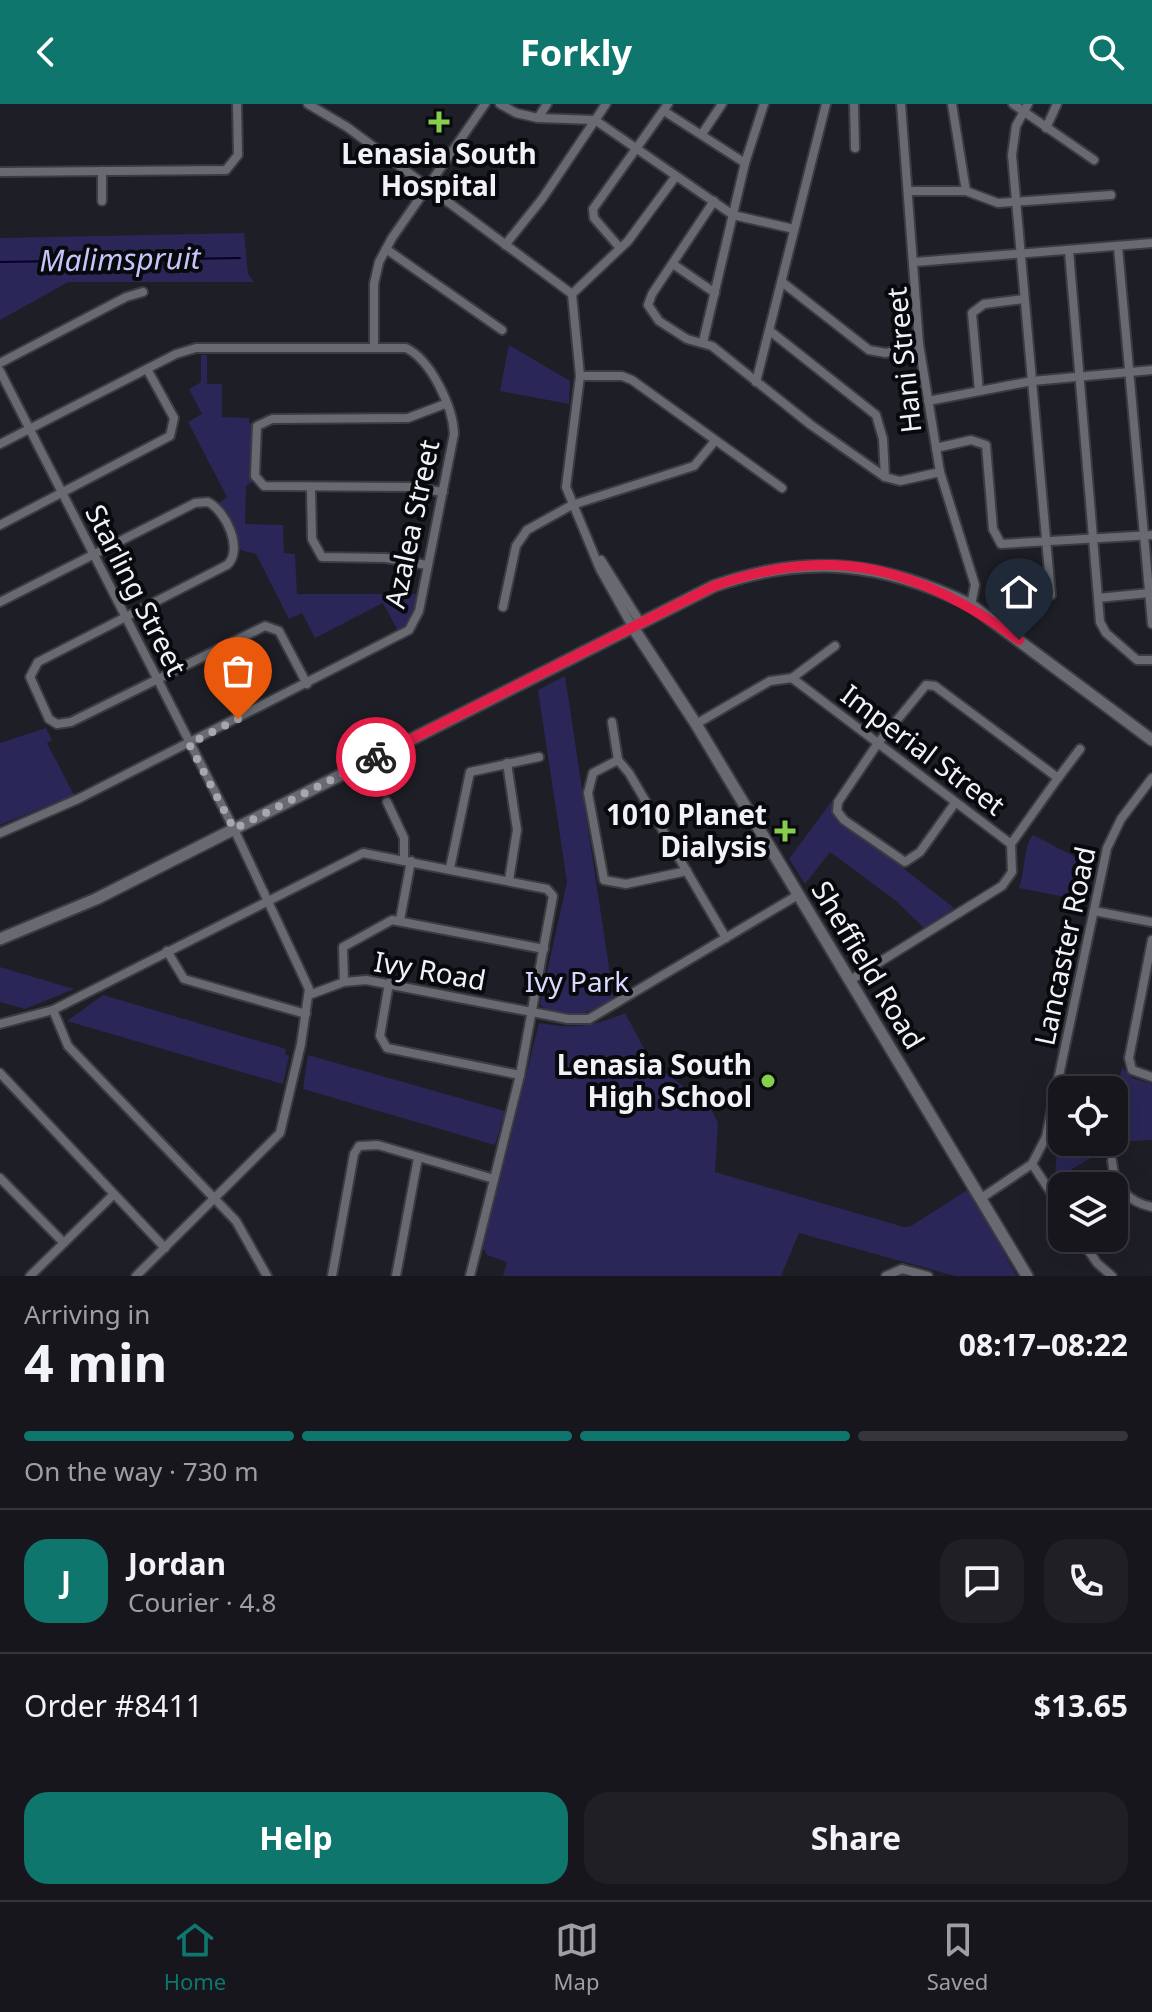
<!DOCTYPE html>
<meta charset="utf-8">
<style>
body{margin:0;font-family:"Noto Sans",sans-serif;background:#1f1f25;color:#f1f3f6;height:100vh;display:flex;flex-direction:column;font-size:30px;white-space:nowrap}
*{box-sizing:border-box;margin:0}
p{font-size:26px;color:#9e9fa3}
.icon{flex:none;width:44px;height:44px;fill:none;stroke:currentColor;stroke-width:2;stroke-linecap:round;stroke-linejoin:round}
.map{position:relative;height:1172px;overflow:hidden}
.side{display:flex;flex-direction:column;background:#16161c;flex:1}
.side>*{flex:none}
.buttons{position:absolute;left:1048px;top:972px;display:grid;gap:16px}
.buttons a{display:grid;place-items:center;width:80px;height:80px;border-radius:16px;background:#16161c;box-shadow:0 8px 32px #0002,0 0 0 2px #35353b;font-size:40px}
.pin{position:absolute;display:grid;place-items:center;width:68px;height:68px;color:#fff;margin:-82px -34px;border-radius:50% 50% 50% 0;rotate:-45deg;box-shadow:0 0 8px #0007}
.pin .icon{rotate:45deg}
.courier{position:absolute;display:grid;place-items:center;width:80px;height:80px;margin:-40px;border:6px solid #e11d48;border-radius:50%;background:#fff;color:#222;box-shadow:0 2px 10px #0007}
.summary em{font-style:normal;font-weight:700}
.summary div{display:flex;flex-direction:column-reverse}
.summary{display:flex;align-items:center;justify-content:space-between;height:136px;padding:0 24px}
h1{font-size:52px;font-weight:700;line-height:60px}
.bar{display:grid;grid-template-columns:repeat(4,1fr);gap:12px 8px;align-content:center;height:96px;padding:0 24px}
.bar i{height:10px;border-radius:6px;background:#35353b}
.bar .on{background:#0f766e}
.bar p{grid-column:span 4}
.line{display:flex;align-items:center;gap:20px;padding:0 24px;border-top:2px solid #35353b}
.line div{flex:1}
.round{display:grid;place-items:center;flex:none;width:84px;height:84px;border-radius:24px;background:#1f1f25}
.button{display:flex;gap:16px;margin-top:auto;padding:16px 24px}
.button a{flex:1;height:92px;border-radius:24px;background:#0f766e;color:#fff;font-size:32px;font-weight:700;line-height:92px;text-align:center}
.button a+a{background:#1f1f25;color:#f1f3f6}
header{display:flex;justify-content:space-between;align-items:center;height:104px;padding:0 24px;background:#0f766e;color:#fff;font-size:36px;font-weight:700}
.menu{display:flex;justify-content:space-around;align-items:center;height:112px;border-top:2px solid #35353b;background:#16161c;font-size:22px;color:#9e9fa3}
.menu a{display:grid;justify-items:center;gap:4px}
.menu .on{color:#0f766e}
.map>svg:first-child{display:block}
.green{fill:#2a2657}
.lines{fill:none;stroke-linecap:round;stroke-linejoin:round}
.stream{stroke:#080025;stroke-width:2}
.street-casing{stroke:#3b3b42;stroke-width:12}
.secondary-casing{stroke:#3b3b42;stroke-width:15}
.street{stroke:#696972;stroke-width:8}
.secondary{stroke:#696972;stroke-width:11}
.done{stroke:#a7a7ae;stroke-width:8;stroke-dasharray:0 14.4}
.route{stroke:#e11d48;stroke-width:10}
.poi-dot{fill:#85cf4d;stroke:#08090c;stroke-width:3}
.labels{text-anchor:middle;stroke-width:8;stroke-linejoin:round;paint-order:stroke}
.poi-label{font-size:28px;font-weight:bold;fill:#f1f1f7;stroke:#08090c;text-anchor:end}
.street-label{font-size:28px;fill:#f1f1f7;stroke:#08090c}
.park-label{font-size:28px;fill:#d8d9fe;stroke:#08090c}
.water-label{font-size:30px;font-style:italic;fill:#c4c5fb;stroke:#08090c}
</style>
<header><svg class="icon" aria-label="back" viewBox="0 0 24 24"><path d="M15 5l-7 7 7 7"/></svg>Forkly<svg class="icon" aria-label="search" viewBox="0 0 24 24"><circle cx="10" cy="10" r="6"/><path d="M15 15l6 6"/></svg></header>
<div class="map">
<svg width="1152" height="1172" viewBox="0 0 1152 1172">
<rect width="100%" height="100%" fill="#1e1e26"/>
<!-- green -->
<g class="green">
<path d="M 244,129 L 248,170 L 254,178 L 68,178 L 0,216 L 0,134 Z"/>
<path d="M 509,241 L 570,277 L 569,300 L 500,287 Z"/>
<path d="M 201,251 L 207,251 L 207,280 L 222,280 L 222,313 L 249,314 L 249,319 L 254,320 L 254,377 L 246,382 L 245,420 L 283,421 L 284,449 L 295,450 L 297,490 L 418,490 L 416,506 L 399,529 L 383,499 L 315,534 L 302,509 L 289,515 L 256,450 L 241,446 L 219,399 L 227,393 L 188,318 L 202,310 L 189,285 L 201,278 Z"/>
<path d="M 565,572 L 614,896 C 594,908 559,921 540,900 L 567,778 L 538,586 Z"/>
<path d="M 46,624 L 52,636 L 47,639 L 74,691 L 0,721 L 0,639 Z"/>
<path d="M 832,697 L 837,712 L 954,804 L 926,826 L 895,796 L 830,748 L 805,780 L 789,755 Z"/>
<path d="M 1033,731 L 1093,762 L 1086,797 L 1019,784 C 1026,766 1022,746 1033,731 Z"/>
<path d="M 0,863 L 74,885 L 25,905 L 0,898 Z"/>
<path d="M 103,891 L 286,945 L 285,950 L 289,952 L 283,980 L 67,917 Z"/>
<path d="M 625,909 L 652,959 L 709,1001 L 718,1019 L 715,1068 L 904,1123 L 911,1122 L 969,1085 L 1017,1172 L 955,1172 L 799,1129 L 781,1172 L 503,1172 L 507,1158 L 487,1151 L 483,1144 L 539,919 C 573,925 593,923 625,909 Z"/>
<path d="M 308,951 L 505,1007 L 495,1041 L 303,985 Z"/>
<path d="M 1122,963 L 1132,974 L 1152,980 L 1152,1036 L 1118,1038 L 1055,1075 L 1057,1043 L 1064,1038 L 1114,1038 L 1114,999 Z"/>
</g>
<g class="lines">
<!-- stream -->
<path class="stream" d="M 0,158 L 240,154"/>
<!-- street casing -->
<g class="street-casing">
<g id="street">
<path d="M 308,0 L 347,23 L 572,190 L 580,272 L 566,383 L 600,465 L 632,522"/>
<path d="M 500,0 L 516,9 L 538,14 L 595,16 L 733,111 L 794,125"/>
<path d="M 854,0 L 855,44"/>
<path d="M 901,0 L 919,240 L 940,368 L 975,481 L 971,501"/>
<path d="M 952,0 L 966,87"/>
<path d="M 1013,0 L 1094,56"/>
<path d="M 1028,0 L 1016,22 L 1012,51 L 1051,491"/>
<path d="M 664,7 L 745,59"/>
<path d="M 538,14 L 547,0"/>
<path d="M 1046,24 L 1057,0"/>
<path d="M 702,30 L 722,0"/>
<path d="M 0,68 L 226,66 L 238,51 L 237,0"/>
<path d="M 910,87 L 966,87 L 998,99 L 1111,91"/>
<path d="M 102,97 L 102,67"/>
<path d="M 714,97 L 652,190 L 648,201 L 659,217 L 687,235 L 712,242 L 811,321 L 885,373 L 900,377 L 940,368"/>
<path d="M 505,141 L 542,95 L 606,0"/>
<path d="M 1118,143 L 1152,520"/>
<path d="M 620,144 L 594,114 L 593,105 L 668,0"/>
<path d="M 386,145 L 502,226"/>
<path d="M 1069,147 L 1100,518 L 1106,529 L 1137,556 L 1152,556"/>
<path d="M 915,158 L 1152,139"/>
<path d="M 673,160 L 715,189"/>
<path d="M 782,178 L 869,246 L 886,249 L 919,240"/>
<path d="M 572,190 L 628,137 L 676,72"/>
<path d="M 770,227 L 876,311 L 883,335 L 885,373"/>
<path d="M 703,238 L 745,59 L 764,0"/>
<path d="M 374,242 L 374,180 L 379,158 L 392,134 L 485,0"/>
<path d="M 0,259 L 126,193 L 143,188"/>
<path d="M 0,267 L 234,725 L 309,885 L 301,940 L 280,1029 L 136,1172"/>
<path d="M 580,272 L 622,272 L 632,276 L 782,384"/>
<path d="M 756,278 L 826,0"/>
<path d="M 979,287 L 972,209 L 984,200 L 1024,195"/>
<path d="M 928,297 L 1032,277 L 1152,266"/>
<path d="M 0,340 L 176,250 L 196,244 L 406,244 C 431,256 453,303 454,330 L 419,507 L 409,526 L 78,695 L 0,729"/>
<path d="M 936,344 L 971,336 L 986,341 L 993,425 L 1001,440 L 1152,431"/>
<path d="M 311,385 L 312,435 L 322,453 L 386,454 L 427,461"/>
<path d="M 443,388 L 411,383 L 264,382 L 255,372 L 257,322 L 272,315 L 408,314 L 445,300"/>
<path d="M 0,421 L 170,332 L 174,314 L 147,265"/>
<path d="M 601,456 L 640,518"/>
<path d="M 1098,494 L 1149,489"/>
<path d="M 0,498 L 195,399 L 208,398 C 226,407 244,446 227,461 L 38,558 L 30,573 L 49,615 L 57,620 L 71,618 L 265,522 L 279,527 L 307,580"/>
<path d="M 503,503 L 516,442 L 527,426 L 572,401 L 694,362 L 715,337"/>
<path d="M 792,574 L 835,542"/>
<path d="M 612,618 L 618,656"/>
<path d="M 696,620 L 770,577 L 792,574 L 1011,740 L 1012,768 L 1002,782 L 849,877"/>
<path d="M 507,659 L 517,726 L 509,776"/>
<path d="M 1058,674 L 1080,645"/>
<path d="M 387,698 L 404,734 L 404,755"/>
<path d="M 955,699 L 920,748 L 905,758 L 844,716 L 837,707 L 838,698 L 878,639 L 926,581 L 935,582 L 1058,674 L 1011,740"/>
<path d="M 450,764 L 470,668 L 539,653"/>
<path d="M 687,767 L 626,780 L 604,776 L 588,689 L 593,669 L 618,656 L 629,669 L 726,834"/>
<path d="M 1094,807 L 1152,818"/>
<path d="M 400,816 L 411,757"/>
<path d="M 1152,836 L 1129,954 L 1132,966 L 1152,973"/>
<path d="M 167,847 L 184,875 L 306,910"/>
<path d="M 344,878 L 343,843 L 392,816 L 544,845"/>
<path d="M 389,879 L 380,932 L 387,944 L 520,971"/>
<path d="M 309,891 L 344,878 L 366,876 L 568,915 L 589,915 L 798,791"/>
<path d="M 53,906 L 68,942 L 236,1117 L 267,1172"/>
<path d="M 0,920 L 53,906 L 363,749 L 547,785 L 553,792 L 520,971 L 470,1172"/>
<path d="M 0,969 L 165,1144"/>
<path d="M 1112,1057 C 1114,1082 1128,1098 1152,1103"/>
<path d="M 1032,1060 L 1062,1105"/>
<path d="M 0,1074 L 64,1139"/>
<path d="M 980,1095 L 1032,1060 L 1046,1033 L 1107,744 L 1121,715 L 1152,674"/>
<path d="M 1080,1134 L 1097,1159 L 1112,1172"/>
<path d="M 30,1172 L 113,1091"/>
<path d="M 332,1172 L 354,1050 L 359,1042 L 378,1041 L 494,1075"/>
<path d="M 396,1172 L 418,1054"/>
<path d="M 886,1172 L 902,1165 L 928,1172"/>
</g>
</g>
<!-- secondary casing -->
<g class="secondary-casing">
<g id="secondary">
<path d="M 632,522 L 696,620 L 1027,1172"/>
<path d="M 0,835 L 96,795 L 714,482 C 807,449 883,458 971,501 L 1152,636"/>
</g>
</g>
<!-- street -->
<use href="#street" class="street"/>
<!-- secondary -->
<use href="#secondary" class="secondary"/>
</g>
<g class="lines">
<!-- done -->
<path class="done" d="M 238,615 L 189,640 L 234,725 L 376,653"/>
<!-- route -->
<path class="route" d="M 376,653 L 714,482 C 835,439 918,464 1019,536"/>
</g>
<!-- markers -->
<g class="poi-dot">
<path d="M435 6h8v8h8v8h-8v8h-8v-8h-8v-8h8z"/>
<path d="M781 715h8v8h8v8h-8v8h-8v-8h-8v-8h8z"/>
<circle cx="768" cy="977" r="8"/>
</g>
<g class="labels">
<!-- poi labels -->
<g class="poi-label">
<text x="439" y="60" text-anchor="middle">Lenasia South<tspan x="439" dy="32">Hospital</tspan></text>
<text x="767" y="721">1010 Planet<tspan x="767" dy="32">Dialysis</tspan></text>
<text x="752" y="971">Lenasia South<tspan x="752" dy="32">High School</tspan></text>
</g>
<!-- street labels -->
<g class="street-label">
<text transform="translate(904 256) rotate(-96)" y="10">Hani Street</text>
<text transform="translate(412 420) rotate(-78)" y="10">Azalea Street</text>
<text transform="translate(136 486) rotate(63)" y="10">Starling Street</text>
<text transform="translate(923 646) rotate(37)" y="10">Imperial Street</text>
<text transform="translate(1065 842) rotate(-78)" y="10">Lancaster Road</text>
<text transform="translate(868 861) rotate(59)" y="10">Sheffield Road</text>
<text transform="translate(430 867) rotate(10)" y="10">Ivy Road</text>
</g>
<!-- park labels -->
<g class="park-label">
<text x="577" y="888">Ivy Park</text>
</g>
<!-- water labels -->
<g class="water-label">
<text transform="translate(120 156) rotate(-1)" y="10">Malimspruit</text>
</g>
</g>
</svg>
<div class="buttons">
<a><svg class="icon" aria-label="locate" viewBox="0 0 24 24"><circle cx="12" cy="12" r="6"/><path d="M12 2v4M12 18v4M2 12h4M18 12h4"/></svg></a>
<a><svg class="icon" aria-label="layers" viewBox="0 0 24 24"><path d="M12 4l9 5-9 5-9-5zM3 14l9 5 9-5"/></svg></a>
</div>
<div class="pin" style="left:238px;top:615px;background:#ea580c"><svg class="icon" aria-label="bag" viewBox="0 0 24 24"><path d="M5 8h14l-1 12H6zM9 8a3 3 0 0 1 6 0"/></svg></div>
<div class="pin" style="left:1019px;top:536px;background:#1f2937"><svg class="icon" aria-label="home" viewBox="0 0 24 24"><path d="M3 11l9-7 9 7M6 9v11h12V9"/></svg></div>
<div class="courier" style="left:376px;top:653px"><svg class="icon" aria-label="bike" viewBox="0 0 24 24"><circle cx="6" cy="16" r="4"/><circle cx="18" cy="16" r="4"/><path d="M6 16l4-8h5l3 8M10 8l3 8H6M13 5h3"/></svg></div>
</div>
<section class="side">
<div class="summary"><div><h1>4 min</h1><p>Arriving in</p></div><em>08:17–08:22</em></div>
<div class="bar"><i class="on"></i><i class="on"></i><i class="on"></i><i></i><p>On the way · 730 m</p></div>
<div class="line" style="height:144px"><b class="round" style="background:#0f766e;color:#fff">J</b><div><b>Jordan</b><p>Courier · 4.8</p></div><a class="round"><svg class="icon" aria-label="chat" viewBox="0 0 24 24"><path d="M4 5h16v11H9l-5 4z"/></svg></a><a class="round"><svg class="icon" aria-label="phone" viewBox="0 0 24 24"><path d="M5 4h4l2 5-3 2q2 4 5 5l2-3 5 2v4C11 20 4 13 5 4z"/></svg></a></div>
<div class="line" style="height:104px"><div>Order #8411</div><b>$13.65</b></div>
<div class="button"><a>Help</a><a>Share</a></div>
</section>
<nav class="menu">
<a class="on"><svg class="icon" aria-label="home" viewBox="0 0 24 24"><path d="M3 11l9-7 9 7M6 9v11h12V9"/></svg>Home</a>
<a><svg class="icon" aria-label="map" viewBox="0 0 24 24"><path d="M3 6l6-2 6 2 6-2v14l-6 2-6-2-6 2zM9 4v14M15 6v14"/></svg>Map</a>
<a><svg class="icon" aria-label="saved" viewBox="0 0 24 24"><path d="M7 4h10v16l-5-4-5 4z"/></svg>Saved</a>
</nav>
